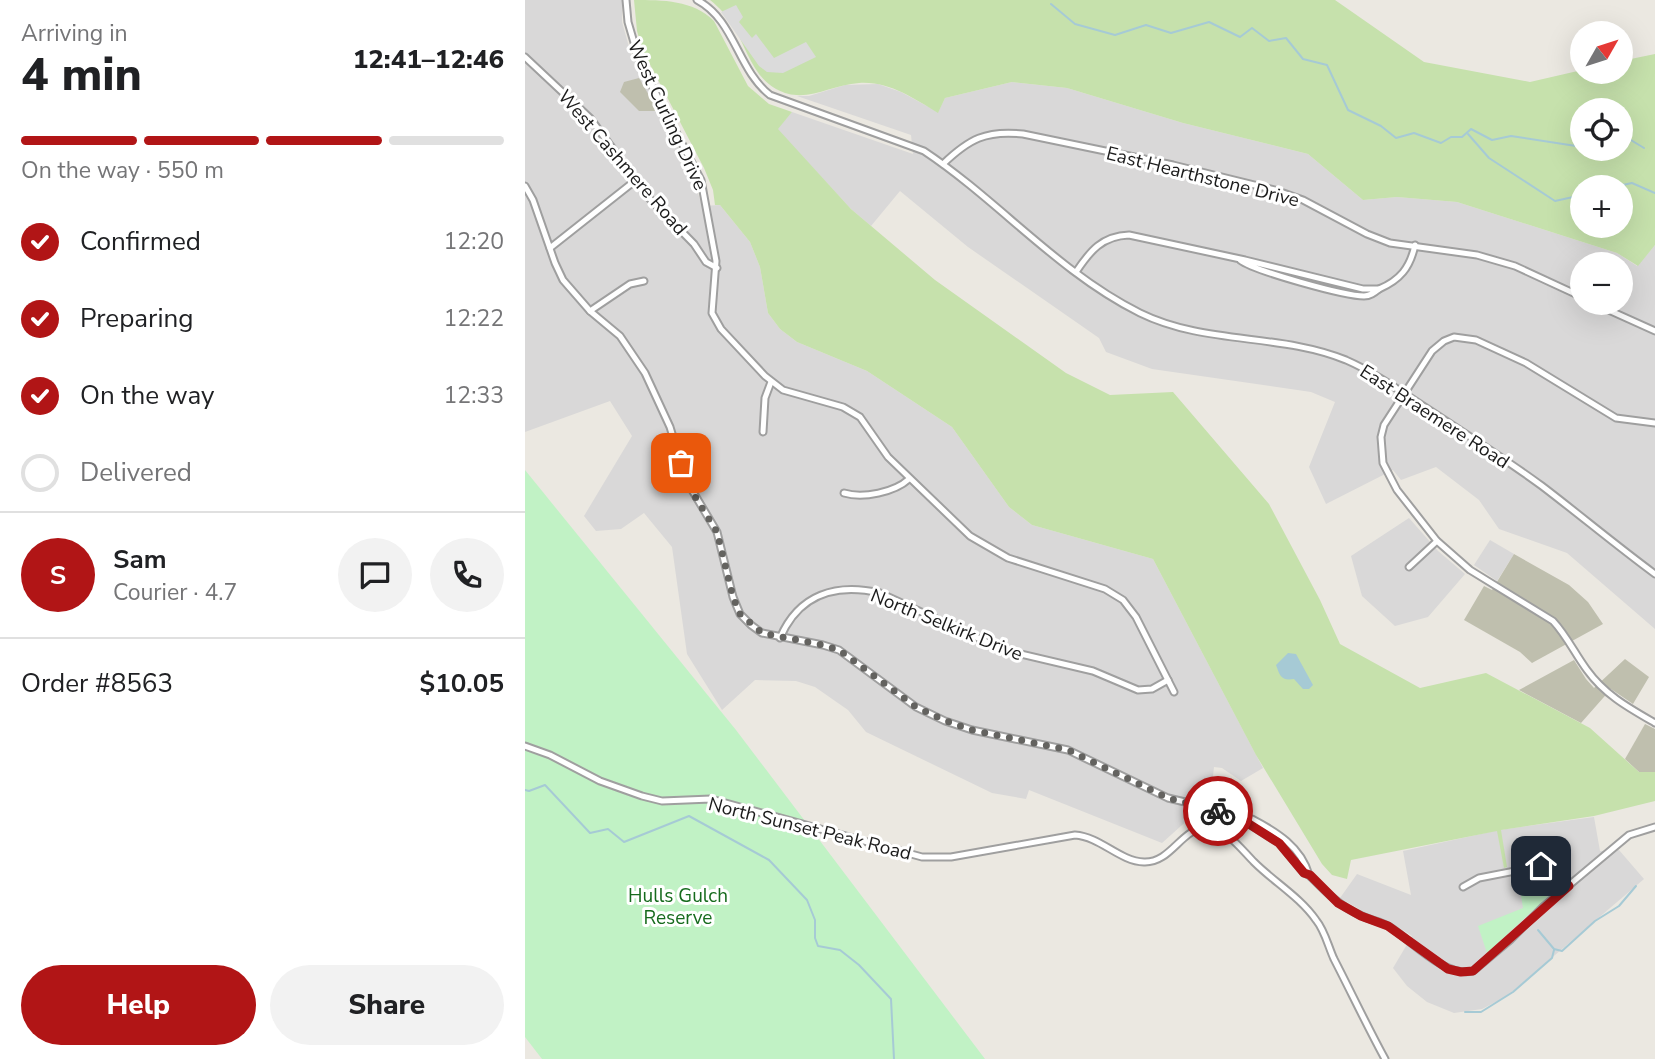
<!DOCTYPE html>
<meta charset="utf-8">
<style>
body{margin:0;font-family:"Nunito Sans",sans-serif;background:#f2f2f2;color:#202124;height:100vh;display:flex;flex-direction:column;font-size:26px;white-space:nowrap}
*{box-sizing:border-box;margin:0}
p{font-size:23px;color:#757577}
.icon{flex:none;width:38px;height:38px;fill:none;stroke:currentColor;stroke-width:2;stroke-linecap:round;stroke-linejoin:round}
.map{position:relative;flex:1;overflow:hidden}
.drawer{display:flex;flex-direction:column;background:#fff;width:525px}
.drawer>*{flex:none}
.needle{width:46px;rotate:51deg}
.tools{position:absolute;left:1045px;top:21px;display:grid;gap:14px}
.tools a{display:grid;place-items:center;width:63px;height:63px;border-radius:50%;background:#fff;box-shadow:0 7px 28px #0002;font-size:35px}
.pin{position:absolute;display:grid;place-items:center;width:60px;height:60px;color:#fff;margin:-30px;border-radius:14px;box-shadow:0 4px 10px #0006}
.courier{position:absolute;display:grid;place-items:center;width:70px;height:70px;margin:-35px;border:5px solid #b11516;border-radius:50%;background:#fff;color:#222;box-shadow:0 2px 9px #0007}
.head em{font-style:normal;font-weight:800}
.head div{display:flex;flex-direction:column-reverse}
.head{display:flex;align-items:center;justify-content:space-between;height:119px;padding:0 21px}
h1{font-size:46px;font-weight:800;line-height:52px}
.bar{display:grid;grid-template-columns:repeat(4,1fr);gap:10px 7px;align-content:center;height:84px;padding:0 21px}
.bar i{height:9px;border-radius:5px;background:#e0e0e0}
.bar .active{background:#b11516}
.bar p{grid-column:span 4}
.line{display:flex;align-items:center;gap:18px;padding:0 21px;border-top:2px solid #e0e0e0}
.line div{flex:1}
.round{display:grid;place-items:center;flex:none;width:74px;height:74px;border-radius:37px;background:#f2f2f2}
ol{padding:0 21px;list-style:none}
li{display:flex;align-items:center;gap:21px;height:77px}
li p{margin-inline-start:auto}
li .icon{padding:7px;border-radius:50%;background:#b11516;color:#fff;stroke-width:4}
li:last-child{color:#757577}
li i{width:38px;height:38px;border:4px solid #e0e0e0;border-radius:50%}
.primary-button{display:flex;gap:14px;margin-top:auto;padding:14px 21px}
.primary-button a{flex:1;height:80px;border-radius:42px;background:#b11516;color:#fff;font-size:28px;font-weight:800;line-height:80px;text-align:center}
.primary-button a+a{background:#f2f2f2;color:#202124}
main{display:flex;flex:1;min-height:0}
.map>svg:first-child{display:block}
.residential{fill:#d9d8d8;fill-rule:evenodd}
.construction{fill:#bfbfae}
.grass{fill:#c6e1ac;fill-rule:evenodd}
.park{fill:#c1f2c5}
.parking{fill:#dbdbdb}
.water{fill:#a6cad5}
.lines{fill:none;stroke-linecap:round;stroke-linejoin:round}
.stream{stroke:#a6cad5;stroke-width:2}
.minor-casing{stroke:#9f9f9f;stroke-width:9}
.minor{stroke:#fff;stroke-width:5}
.done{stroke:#646360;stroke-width:7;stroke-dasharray:0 12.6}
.route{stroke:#b11516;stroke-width:9}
.labels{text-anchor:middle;stroke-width:6;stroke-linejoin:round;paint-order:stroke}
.street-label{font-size:19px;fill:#1b1b1b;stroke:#fff}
.park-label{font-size:19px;fill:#166b1d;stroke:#fff}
</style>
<main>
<section class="drawer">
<div class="head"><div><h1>4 min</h1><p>Arriving in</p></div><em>12:41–12:46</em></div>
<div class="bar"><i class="active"></i><i class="active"></i><i class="active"></i><i></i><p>On the way · 550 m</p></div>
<ol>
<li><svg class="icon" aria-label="check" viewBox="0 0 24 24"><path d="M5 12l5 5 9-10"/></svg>Confirmed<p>12:20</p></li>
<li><svg class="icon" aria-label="check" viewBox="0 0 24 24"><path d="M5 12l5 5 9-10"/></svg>Preparing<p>12:22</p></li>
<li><svg class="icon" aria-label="check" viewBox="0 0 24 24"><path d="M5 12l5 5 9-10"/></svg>On the way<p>12:33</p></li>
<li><i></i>Delivered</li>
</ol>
<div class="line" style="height:126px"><b class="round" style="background:#b11516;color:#fff">S</b><div><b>Sam</b><p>Courier · 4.7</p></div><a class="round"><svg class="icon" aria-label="chat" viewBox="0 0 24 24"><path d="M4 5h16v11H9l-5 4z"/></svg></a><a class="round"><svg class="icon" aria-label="phone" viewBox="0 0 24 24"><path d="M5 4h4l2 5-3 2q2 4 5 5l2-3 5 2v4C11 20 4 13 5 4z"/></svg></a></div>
<div class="line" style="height:91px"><div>Order #8563</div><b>$10.05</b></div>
<div class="primary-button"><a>Help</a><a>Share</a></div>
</section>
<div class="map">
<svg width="1130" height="1059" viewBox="0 0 1130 1059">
<rect width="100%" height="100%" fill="#ebe8e1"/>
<!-- residential -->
<g class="residential">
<path d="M 0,0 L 97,0 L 97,22 L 106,54 L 166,171 L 177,206 L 195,205 L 225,242 L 235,267 L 243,313 L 255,329 L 272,342 L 342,371 L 427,427 L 484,507 L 507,525 L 628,559 L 738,768 L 716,781 L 697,768 L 689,767 L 686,794 L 713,802 L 703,828 L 666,817 L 637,843 L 504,790 L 501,799 L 467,793 L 341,732 L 323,710 L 290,687 L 271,681 L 230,680 L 197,710 L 162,654 L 147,547 L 119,513 L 96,529 L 71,531 L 59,516 L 107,436 L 85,401 L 0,432 Z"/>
<path d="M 487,82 L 542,88 L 658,123 L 783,154 L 838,200 L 872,197 L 932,202 L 1092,253 L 1112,266 L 1130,245 L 1130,629 L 1042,553 L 974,529 L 954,500 L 911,467 L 876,480 L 868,470 L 801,504 L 784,467 L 810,402 L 786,392 L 627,369 L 581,352 L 574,338 L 443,247 L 375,191 L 346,226 L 326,209 L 252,129 L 267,112 L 388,154 L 386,135 L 272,96 L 284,96 L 320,85 L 353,84 L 376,92 L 413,112 L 420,98 ZM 1057,264 L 1096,264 L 1096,303 L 1057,303 Z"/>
<path d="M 884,518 L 913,551 L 940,574 L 903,617 L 870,626 L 837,596 L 826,556 Z"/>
<path d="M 965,540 L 989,554 L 972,581 L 949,565 Z"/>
<path d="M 1069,817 L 1075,851 L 1094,850 L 1119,879 L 982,996 L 957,1009 L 929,1013 L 902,1002 L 882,986 L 868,968 L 887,936 L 864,921 L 846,916 L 815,898 L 832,874 L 886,895 L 878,851 L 974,830 Z"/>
</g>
<!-- construction -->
<g class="construction">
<path d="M 114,78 L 133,111 L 114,111 L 95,92 L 99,82 Z"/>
<path d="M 989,554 L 1044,585 L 1063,602 L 1078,624 L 1007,663 L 995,652 L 939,620 L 959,586 L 967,590 Z"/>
<path d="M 1100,659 L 1124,677 L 1108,704 L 1086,689 L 1056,723 L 994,690 L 1049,660 L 1061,679 L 1069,688 Z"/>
<path d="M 1120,724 L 1130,729 L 1130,772 L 1114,772 L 1100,759 Z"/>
</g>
<!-- grass -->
<g class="grass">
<path d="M 109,0 C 138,0 168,0 189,21 L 223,86 L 244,104 L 267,112 L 253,129 L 326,209 L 410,280 L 541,373 L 585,395 L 648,392 L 744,504 L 795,600 L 815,644 L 895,688 L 961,673 L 1065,728 L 1114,772 L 1130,772 L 1130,801 L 1069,816 L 976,830 L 982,867 L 979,868 L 972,831 L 826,860 L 822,879 L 807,875 L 797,864 L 731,755 L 628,559 L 507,525 L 484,507 L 427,427 L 342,371 L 272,342 L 255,329 L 243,313 L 235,267 L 225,242 L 195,205 L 190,205 L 188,190 L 179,168 L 118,51 L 112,31 Z"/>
<path d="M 185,0 L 810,0 L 899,62 L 1005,82 L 1057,70 L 1057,72 L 1096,72 L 1096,61 L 1130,54 L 1130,245 L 1113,266 L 1092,253 L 932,202 L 872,197 L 838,200 L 783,154 L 658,123 L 542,88 L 487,82 L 420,98 L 413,113 C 388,98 364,81 334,83 C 304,85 280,105 251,89 C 229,77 221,49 210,28 C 204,18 194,7 185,0 ZM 1057,110 L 1096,110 L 1096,149 L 1057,149 ZM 1057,187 L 1096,187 L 1096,226 L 1057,226 Z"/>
</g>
<!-- park -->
<g class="park">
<path d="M 0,470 L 211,730 L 460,1059 L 17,1059 L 0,1037 Z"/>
<path d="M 1019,872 L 1032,880 L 1033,887 L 962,953 L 953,926 L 998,908 L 993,876 Z"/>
</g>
<!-- parking -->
<path class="parking" d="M 211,5 L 218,17 L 214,22 L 227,38 L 231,34 L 249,58 L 281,42 L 291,57 L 258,73 L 242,72 L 234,66 L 196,12 Z"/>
<!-- water -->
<path class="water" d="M 763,653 L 771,654 L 788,685 L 784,689 L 778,689 L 769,679 C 756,681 755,676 751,665 Z"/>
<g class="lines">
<!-- stream -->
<g class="stream">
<path d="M 526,4 L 550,24 L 590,35 L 621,25 L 646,33 L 684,22 L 715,37 L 727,28 L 744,41 L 761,38 L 778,59 L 802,65 L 823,110 L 856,126 L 871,138 L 889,133 L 916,143 L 926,137 L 937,137 L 946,129 L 967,140 L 986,136 L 1051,146 L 1057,142"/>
<path d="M 943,134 L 964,158 L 1030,201 L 1057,195"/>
<path d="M 1096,134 L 1119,148"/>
<path d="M 1088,187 L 1107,183 L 1130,193"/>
<path d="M 0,790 L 4,791 L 20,785 L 65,833 L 83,829 L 99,842 L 164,816 L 244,860 L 282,900 L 290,920 L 290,938 L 293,946 L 315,950 L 334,965 L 366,999 L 369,1059"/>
<path d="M 1013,930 L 1029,949 L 1037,951 L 1070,921 L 1094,906 L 1111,886"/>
<path d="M 940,1012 L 956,1012 L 988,992 L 1027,958 L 1029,950"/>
</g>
<!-- minor casing -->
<g class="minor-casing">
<g id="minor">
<path d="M 101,0 L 103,22 L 115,63 L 176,180 L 191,261 L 187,313 L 196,329 L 240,376 L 258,390 L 318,407 L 335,417 L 363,457 L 445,536 L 483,558 L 580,589 L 598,600 L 611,617 L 649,692"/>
<path d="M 172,0 C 210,20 212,69 245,95 L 399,151 C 474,201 533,272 615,313 C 680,345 755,333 821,360 C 853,374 882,396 912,415 C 947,438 983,461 1017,486 C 1055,515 1092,546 1130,574"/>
<path d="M 0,57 L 65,118 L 125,199 L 169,244 L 181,262 L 192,268"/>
<path d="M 418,164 C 444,139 461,130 498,134 L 648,165 L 750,190 L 778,200 L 842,234 L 865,243 L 952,255 L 990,266 L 1057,297"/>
<path d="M 0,186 L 8,200 L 30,263 L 38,280 L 65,311 L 95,336 L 120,373 L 145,427 L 161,480 L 192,532 L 208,597 L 215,614 L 226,625 L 237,633 L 298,645 L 314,650 L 391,707 L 420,721 L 447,730 L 543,750 L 643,798 L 707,813 L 721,819 L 727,819 C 752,832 776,847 784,875"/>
<path d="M 25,248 L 111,180"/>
<path d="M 551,272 C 565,251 577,236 604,235 L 720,260 L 838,289 L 854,289 C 849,293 845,296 839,296 C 820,296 729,271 715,260"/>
<path d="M 854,289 C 875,280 885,268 890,245"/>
<path d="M 1068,303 L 1130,331"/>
<path d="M 65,311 L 105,284 L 119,281"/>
<path d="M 1130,423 L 1091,418 L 1001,363 L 951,340 L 929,337 L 919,341 L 907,351 L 859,425 L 856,437 L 858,463 L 872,490 L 912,541 L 945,570 L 1028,621 C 1042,636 1050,654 1062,670 C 1080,695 1104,708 1130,723"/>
<path d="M 238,432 L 240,398 L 246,382"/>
<path d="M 319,493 C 338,499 370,492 384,479"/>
<path d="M 884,567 L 912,541"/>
<path d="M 255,638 C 274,594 311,583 355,593 L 479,650 L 568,671 L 613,690 L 627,689 L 643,680"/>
<path d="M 0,746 L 25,755 L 75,781 L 117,796 L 137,801 L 186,799 L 397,857 L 426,857 L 550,835 C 576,837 594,861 619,862 C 647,863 657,826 683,828 C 702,829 716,849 729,862 C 749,882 775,897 791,920 C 800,931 803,946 809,959 C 826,992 842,1026 860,1059"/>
<path d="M 721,819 L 724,824 L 754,843 L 779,873 L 784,875 C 800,891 814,906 835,915 C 844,920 856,921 865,927 C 887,941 920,978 948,971 L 985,940 L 1018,907 L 1104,835 L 1130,827"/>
<path d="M 938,887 L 954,878 L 1016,866 L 1031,873 L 1043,886"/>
</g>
</g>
<!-- minor -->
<use href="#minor" class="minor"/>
</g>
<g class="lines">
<!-- done -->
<path class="done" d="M 156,463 L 164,487 L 192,532 L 208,597 L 215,614 L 237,633 L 298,645 L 314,650 L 391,707 L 419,720 L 447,730 L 543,750 L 643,798 L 693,811"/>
<!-- route -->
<path class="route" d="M 693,811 L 721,819 L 724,824 L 754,843 L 779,873 L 785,875 L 813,903 L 836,916 L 863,926 L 923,969 L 936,972 L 948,971 L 1044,886 L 1031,873 L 1016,866"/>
</g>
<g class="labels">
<!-- street labels -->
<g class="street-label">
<text transform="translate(143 115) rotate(65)" y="7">West Curling Drive</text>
<text transform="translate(98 162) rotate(49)" y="7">West Cashmere Road</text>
<text transform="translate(678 176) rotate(14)" y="7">East Hearthstone Drive</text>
<text transform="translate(910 416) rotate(33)" y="7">East Braemere Road</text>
<text transform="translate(422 624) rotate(22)" y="7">North Selkirk Drive</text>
<text transform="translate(285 828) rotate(14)" y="7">North Sunset Peak Road</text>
</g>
<!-- park labels -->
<g class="park-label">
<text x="153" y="902">Hulls Gulch<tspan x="153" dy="22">Reserve</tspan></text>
</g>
</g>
</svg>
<div class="tools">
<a><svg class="needle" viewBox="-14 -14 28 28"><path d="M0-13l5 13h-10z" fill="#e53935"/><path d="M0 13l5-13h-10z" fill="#757577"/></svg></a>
<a><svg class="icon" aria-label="locate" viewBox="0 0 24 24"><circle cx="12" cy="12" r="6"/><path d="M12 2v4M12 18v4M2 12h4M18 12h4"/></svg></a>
<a>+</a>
<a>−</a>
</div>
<div class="pin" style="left:156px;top:463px;background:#ea580c"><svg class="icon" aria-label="bag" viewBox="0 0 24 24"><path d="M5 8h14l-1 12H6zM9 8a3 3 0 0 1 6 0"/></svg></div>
<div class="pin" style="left:1016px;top:866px;background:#1f2937"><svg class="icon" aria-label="home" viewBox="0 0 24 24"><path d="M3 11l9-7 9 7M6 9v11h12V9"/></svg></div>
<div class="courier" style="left:693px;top:811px"><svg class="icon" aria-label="bike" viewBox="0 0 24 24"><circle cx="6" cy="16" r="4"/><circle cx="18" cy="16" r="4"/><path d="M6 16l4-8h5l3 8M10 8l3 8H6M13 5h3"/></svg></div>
</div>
</main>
